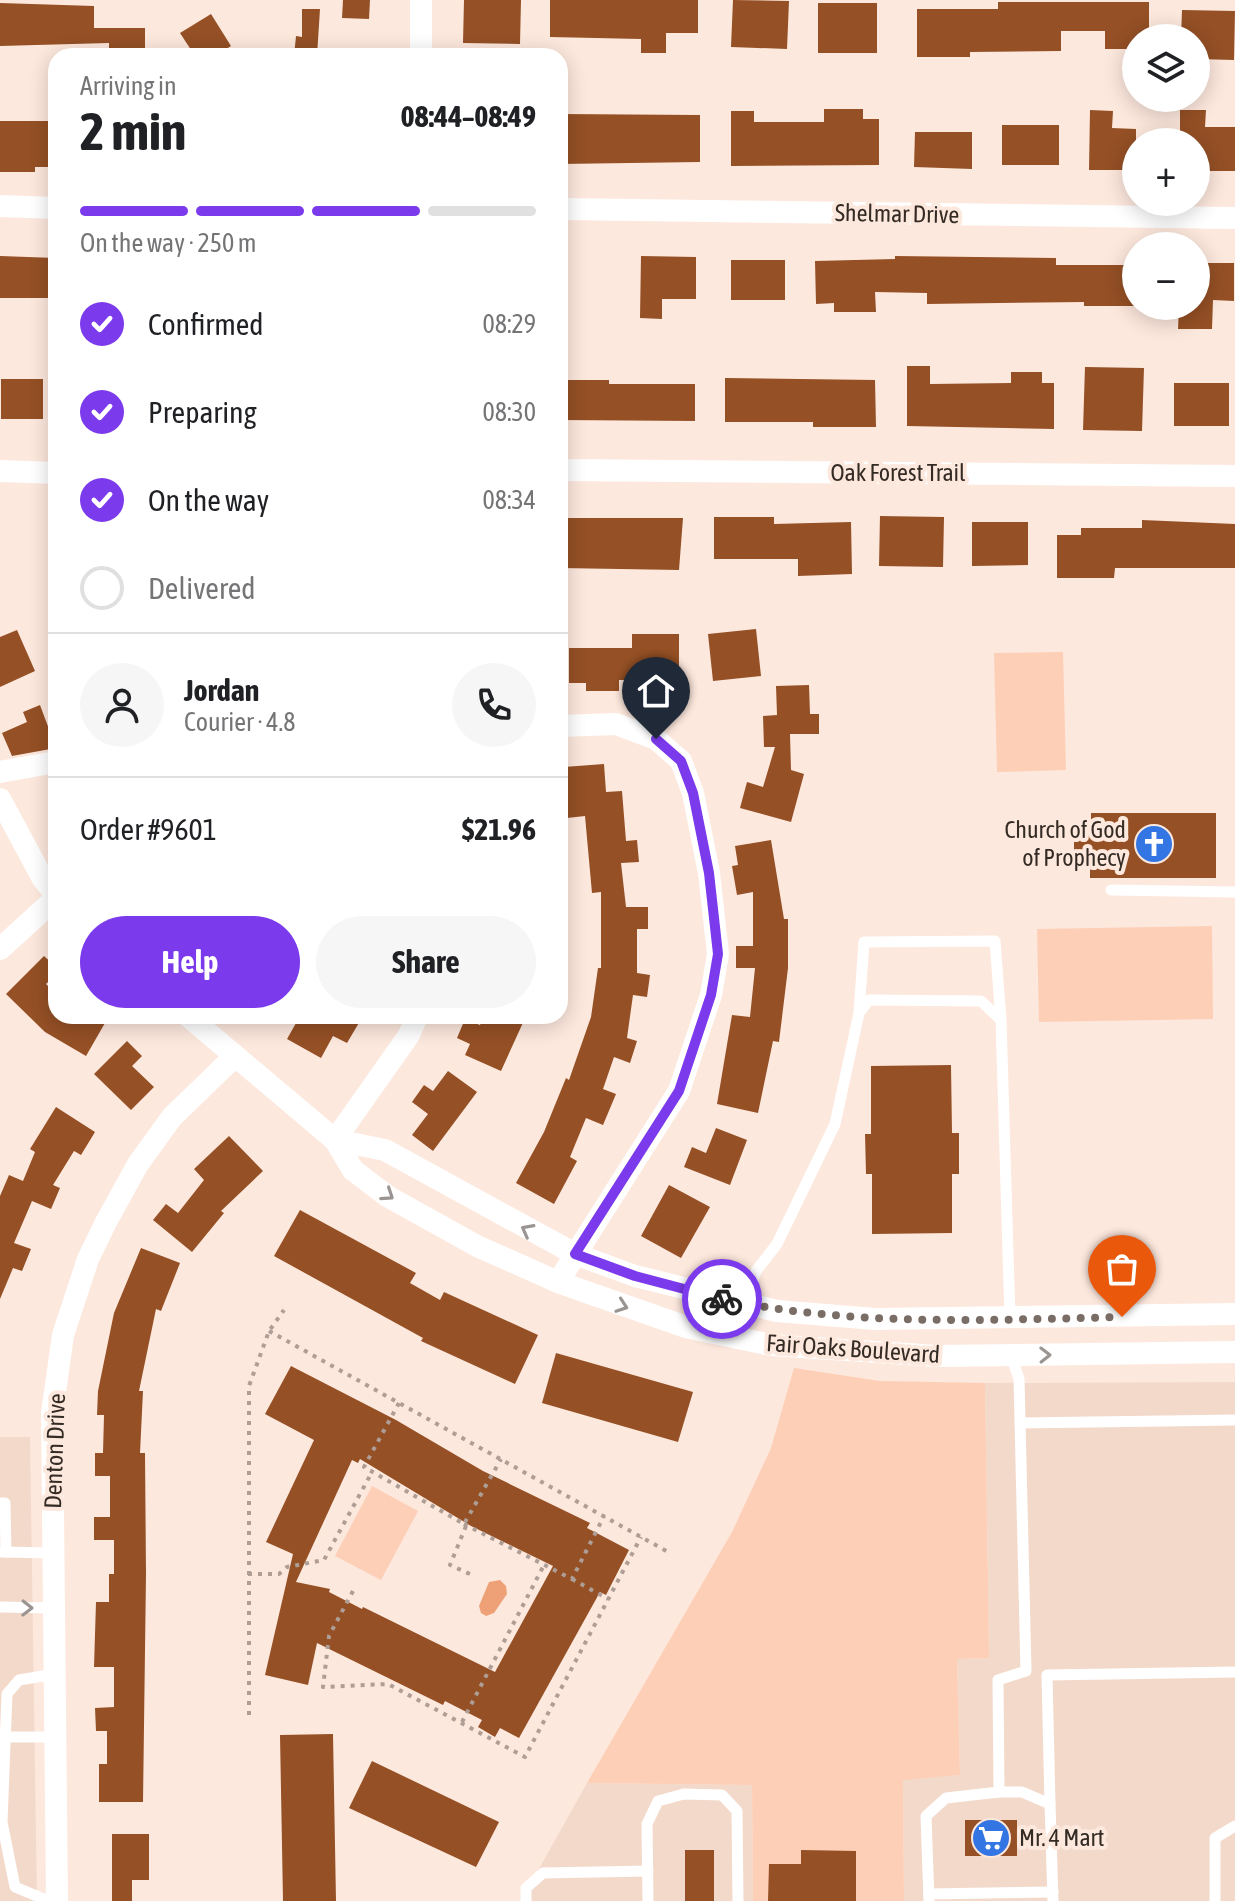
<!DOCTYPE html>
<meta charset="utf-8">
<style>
body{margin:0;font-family:"Asap Condensed",sans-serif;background:#f6f6f6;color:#202124;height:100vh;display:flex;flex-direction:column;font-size:30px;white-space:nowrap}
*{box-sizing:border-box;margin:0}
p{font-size:26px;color:#757577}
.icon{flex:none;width:44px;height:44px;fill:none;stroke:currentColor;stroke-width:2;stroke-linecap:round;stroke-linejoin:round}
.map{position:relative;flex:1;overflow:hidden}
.drawer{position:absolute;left:48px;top:48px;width:520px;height:976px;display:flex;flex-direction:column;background:#fff;border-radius:24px;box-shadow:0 4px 20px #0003}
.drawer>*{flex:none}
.controls{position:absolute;left:1122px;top:24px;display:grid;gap:16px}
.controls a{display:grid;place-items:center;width:88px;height:88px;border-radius:50%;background:#fff;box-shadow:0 4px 20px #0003;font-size:40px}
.pin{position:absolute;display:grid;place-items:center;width:68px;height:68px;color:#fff;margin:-82px -34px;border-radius:50% 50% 50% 0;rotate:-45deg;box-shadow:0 0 8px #0007}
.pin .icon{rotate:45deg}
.courier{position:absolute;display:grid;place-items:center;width:80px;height:80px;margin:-40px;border:6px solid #7c3aed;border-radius:50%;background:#fff;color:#222;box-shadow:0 2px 10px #0007}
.summary em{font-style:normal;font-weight:700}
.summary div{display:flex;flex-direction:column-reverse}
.summary{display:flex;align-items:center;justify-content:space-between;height:136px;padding:0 32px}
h1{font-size:52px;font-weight:700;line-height:60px}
.bar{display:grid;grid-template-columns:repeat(4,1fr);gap:12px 8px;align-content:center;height:96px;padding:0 32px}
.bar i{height:10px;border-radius:6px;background:#e0e0e0}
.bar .selected{background:#7c3aed}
.bar p{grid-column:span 4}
.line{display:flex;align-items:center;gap:20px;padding:0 32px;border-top:2px solid #e0e0e0}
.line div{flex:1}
.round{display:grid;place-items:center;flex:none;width:84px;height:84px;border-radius:42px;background:#f6f6f6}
ol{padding:0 32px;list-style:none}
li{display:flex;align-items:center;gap:24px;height:88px}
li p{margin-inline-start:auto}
li .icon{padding:8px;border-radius:50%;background:#7c3aed;color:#fff;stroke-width:4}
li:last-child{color:#757577}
li i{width:44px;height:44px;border:4px solid #e0e0e0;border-radius:50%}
.cta{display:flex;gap:16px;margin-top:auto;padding:16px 32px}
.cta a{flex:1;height:92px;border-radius:48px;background:#7c3aed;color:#fff;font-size:32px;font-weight:700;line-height:92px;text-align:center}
.cta a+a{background:#f6f6f6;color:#202124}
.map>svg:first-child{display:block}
.built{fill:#f3d9ca}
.green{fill:#fdcfb7}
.water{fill:#eea177}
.building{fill:#955025;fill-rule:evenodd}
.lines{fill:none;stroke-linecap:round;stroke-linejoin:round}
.path{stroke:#ae9e95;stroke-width:4;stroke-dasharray:4 6;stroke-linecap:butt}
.service{stroke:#fff;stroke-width:11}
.minor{stroke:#fff;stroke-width:22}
.oneway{stroke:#9a9592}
.done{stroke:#7a6d65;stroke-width:8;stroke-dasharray:0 14.4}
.route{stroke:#7c3aed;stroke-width:10}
.labels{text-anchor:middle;stroke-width:8;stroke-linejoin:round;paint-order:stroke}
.street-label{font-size:24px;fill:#342b25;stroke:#fde8dd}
.poi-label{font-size:24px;fill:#342b25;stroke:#fde8dd;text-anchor:end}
</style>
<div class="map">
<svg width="1235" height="1901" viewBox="0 0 1235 1901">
<rect width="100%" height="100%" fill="#fde8dd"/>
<!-- built -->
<g class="built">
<path d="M 1235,1382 L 1235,1901 L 904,1901 L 903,1779 L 960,1775 L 957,1659 L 989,1658 L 985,1383 Z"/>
<path d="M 0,1437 L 30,1437 L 37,1901 L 0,1901 Z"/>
<path d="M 587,1783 L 752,1785 L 753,1901 L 521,1901 Z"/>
</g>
<!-- green -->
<g class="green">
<path d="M 1063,652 L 1066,770 L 997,772 L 994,653 Z"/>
<path d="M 1212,926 L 1213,1019 L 1039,1022 L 1037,929 Z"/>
<path d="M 794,1368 L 880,1381 L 985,1383 L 989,1658 L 957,1659 L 960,1775 L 903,1780 L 904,1901 L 753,1901 L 752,1785 L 587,1783 L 732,1532 L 771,1448 Z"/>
<path d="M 372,1486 L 418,1511 L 381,1580 L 335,1556 Z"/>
</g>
<!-- water -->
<path class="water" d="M 500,1580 L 506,1586 L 507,1594 L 494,1613 L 486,1616 L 481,1613 L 479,1606 L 489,1582 Z"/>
<!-- building -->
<g class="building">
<path d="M 343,0 L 370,0 L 369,19 L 342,18 Z"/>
<path d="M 464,0 L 521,0 L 520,44 L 463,43 Z"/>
<path d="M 550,0 L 698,0 L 698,33 L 666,33 L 666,53 L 641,53 L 641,39 L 550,37 Z"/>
<path d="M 733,0 L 789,1 L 787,49 L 731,47 Z"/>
<path d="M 998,2 L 1149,2 L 1149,38 L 1136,38 L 1136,49 L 1105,49 L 1105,31 L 1061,31 L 1061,51 L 970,52 L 970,57 L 917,57 L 917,9 L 998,9 Z"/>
<path d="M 0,3 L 94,6 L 94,28 L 145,28 L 145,56 L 109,56 L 109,43 L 0,46 Z"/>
<rect x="818" y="3" width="59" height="50"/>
<path d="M 302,9 L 320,9 L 317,56 L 294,56 L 296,36 L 302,37 Z"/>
<path d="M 1182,10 L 1235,11 L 1234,60 L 1196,59 L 1196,38 L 1181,38 Z"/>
<path d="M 211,14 L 231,46 L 215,56 L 195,56 L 180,33 Z"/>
<path d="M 824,109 L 863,109 L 863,119 L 879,119 L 879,165 L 731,166 L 731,111 L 754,111 L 754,122 L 824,122 Z"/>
<path d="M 1090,110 L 1113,111 L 1112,128 L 1136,129 L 1136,170 L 1089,170 Z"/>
<path d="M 1180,110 L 1206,110 L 1205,127 L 1235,127 L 1235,171 L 1196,171 L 1196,142 L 1180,142 Z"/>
<path d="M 560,114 L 700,115 L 700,162 L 560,164 Z"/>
<path d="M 0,121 L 56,121 L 56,167 L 35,167 L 35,172 L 0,172 Z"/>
<rect x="1002" y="125" width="57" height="40"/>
<path d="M 915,132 L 972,132 L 972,169 L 914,167 Z"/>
<path d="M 0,256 L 56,258 L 56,298 L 0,298 Z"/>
<path d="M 641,256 L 696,257 L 696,299 L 662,299 L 662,319 L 640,318 Z"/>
<path d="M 895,256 L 1056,258 L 1056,265 L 1136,265 L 1136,306 L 1084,306 L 1084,302 L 927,304 L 927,293 L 875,292 L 876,312 L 834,312 L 834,303 L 816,304 L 815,261 L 895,259 Z"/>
<rect x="731" y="260" width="54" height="40"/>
<path d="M 1196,263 L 1234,263 L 1234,301 L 1213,300 L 1212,329 L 1178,329 L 1179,306 L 1196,306 Z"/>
<path d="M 907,366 L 930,366 L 930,384 L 1011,383 L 1011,372 L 1042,372 L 1042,383 L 1054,383 L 1054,429 L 907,426 Z"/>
<path d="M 1085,367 L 1144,368 L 1142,431 L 1083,430 Z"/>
<path d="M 725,378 L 875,380 L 876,427 L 813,427 L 813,422 L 725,422 Z"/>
<rect x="1" y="379" width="42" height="40"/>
<path d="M 560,380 L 609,380 L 609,384 L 695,384 L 695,421 L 560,420 Z"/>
<rect x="1174" y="383" width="55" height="43"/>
<path d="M 880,516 L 944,517 L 943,567 L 879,566 Z"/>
<path d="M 714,517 L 774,517 L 774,524 L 851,522 L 852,574 L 798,576 L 798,559 L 714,559 Z"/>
<path d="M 560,518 L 683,518 L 679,570 L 560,568 Z"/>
<path d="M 1142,520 L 1235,524 L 1235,568 L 1115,568 L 1114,578 L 1057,578 L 1057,535 L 1081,535 L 1081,528 L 1142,528 Z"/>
<path d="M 972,522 L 1028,522 L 1028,565 L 972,566 Z"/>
<path d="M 756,629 L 761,676 L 713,681 L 708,634 Z"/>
<path d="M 17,630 L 35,671 L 0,687 L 0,637 Z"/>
<path d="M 632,634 L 679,634 L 679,680 L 619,680 L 619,691 L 586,691 L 586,683 L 569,683 L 569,648 L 632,648 Z"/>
<path d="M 809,685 L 810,714 L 819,714 L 819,734 L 790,734 L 791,770 L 804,774 L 791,822 L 740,808 L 747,782 L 763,787 L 775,747 L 764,747 L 763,716 L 777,715 L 776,686 Z"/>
<path d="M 40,705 L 56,748 L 12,756 L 2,733 L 27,722 L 23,712 Z"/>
<path d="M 604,764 L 606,792 L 622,791 L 626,841 L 637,840 L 639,862 L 621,863 L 626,907 L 648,907 L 648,929 L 637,929 L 637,973 L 650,975 L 647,997 L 633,995 L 627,1038 L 637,1041 L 630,1063 L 614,1057 L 603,1089 L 616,1094 L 603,1125 L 586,1118 L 570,1157 L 577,1161 L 554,1204 L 516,1183 L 544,1132 L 566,1078 L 569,1080 L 591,1017 L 598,968 L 601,968 L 601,892 L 592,893 L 585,816 L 567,818 L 564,767 Z"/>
<path d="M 1091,813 L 1216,813 L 1216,878 L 1090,878 L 1090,862 L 1074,861 L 1074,835 L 1091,835 Z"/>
<path d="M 771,840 L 784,919 L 788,919 L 788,968 L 779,1042 L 773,1041 L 758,1113 L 717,1104 L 732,1015 L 750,1017 L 755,968 L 736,968 L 736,946 L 753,946 L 753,892 L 737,895 L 732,866 L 738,865 L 735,846 Z"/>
<path d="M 44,956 L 56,967 L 56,974 L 46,984 L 56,994 L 56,1016 L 109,1016 L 86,1056 L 45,1032 L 6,994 Z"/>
<path d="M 300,1016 L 363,1016 L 347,1043 L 333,1036 L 321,1058 L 287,1039 Z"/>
<path d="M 484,1016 L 526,1016 L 501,1071 L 465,1055 L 470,1044 L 457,1038 L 465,1019 L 480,1025 Z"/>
<path d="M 127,1041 L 142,1056 L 132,1066 L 154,1087 L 131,1110 L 94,1074 Z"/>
<path d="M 951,1065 L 952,1133 L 959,1133 L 959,1174 L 952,1174 L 952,1233 L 872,1234 L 872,1174 L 866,1174 L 865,1134 L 871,1134 L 871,1066 Z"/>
<path d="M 448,1071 L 477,1092 L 433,1151 L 412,1135 L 428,1114 L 412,1102 L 424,1085 L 433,1091 Z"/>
<path d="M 56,1107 L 95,1132 L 81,1155 L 74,1151 L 53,1185 L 60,1188 L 51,1209 L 32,1201 L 14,1243 L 31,1249 L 22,1271 L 13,1268 L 0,1299 L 0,1196 L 9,1175 L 23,1181 L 35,1152 L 30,1149 Z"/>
<path d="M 716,1128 L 747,1140 L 730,1185 L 684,1167 L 692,1147 L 706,1153 Z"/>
<path d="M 229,1136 L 263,1171 L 221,1211 L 224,1213 L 192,1252 L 153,1220 L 166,1204 L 178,1213 L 204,1180 L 194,1169 Z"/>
<path d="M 669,1185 L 710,1207 L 681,1258 L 641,1236 Z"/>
<path d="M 300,1210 L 416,1273 L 410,1283 L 440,1300 L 444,1292 L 538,1335 L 515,1384 L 421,1341 L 423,1338 L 274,1256 Z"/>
<path d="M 141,1248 L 180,1263 L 161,1311 L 156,1309 L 139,1391 L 143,1391 L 140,1453 L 145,1453 L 146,1574 L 143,1802 L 99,1802 L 99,1764 L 107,1764 L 107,1731 L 96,1731 L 95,1708 L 114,1707 L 114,1667 L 94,1667 L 96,1602 L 109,1602 L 109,1574 L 114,1574 L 114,1540 L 94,1540 L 94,1517 L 110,1517 L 110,1476 L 95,1476 L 95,1453 L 103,1453 L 104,1415 L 97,1415 L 98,1391 L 114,1313 Z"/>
<path d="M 556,1353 L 693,1392 L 678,1442 L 542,1403 Z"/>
<path d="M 291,1366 L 396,1420 L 483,1471 L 590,1523 L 587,1528 L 629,1550 L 606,1595 L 600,1592 L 519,1738 L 500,1728 L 495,1737 L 478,1727 L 482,1720 L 445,1701 L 443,1705 L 317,1643 L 308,1685 L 265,1675 L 293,1554 L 266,1542 L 314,1440 L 265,1414 ZM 360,1459 L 471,1526 L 553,1566 L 495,1672 L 363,1607 L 362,1609 L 329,1592 L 330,1589 L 296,1582 L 352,1460 L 358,1463 Z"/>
<path d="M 333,1734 L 336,1901 L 283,1901 L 280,1735 Z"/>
<path d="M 372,1761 L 499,1822 L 476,1867 L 349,1808 Z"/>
<rect x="965" y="1820" width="52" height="36"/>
<path d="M 112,1834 L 149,1834 L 149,1880 L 132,1880 L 132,1901 L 112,1901 Z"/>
<rect x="685" y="1850" width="29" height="51"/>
<path d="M 801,1850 L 856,1851 L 856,1901 L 768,1901 L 769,1864 L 801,1864 Z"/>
</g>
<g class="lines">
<!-- path -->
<g class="path">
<path d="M 269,1331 L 670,1553"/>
<path d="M 399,1403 L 364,1467 L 464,1524 L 501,1459"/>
<path d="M 464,1524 L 572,1579 L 604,1516"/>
<path d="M 466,1526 L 450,1565 L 472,1575"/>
<path d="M 248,1574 L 279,1574 L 287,1567 L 324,1560 L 372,1472"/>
<path d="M 572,1579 L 608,1599"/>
<path d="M 353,1591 L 329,1636 L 323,1687 L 388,1684 L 525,1757 L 641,1537"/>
<path d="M 249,1715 L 249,1386 L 269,1331 L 284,1310"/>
<path d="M 462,1722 L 544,1565"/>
</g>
<!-- service -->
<g class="service">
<path d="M 1111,890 L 1235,892"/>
<path d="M 859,1012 L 864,942 L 995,941 L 1001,1020"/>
<path d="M 746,1304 L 756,1271 L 777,1244 L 835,1124 L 859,1013 L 869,1000 L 981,1001 L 1001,1020 L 1010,1319"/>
<path d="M 1020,1423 L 1235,1420"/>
<path d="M 0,1503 L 5,1503 L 6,1552"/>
<path d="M 2,1552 L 53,1553"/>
<path d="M 0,1607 L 54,1608"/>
<path d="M 5,1737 L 56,1737"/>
<path d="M 999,1792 L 1022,1792 L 1050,1804 L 1053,1901"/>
<path d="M 1050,1804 L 1047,1675 L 1235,1672"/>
<path d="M 929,1894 L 1053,1892"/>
<path d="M 49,1901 L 15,1887 L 2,1822 L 7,1694 L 19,1680 L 55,1674"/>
<path d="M 526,1901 L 526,1888 L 543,1873 L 648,1871"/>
<path d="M 648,1901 L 647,1824 L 658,1801 L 684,1794 L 722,1795 L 737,1811 L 738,1901"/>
<path d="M 929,1901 L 926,1816 L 946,1798 L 999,1792 L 998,1680 L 1026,1671 L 1019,1379 L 1011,1355"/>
<path d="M 1215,1901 L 1215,1838 L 1235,1826"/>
</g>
<!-- minor -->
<g class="minor">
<path d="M 421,56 L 421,0"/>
<path d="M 0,206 L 56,208"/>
<path d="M 560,209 L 1235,218"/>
<path d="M 560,470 L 1235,476"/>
<path d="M 0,471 L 56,473"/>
<path d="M 0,772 L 56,762"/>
<path d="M 0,799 L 43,879 L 56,895"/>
<path d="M 0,949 L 56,898"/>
<path d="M 188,1016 L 335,1140 L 353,1170 L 387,1196 L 477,1246 L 558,1282 L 686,1327 L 771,1345 L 937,1356 L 1235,1352"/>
<path d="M 335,1140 L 385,1150 L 575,1254 L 635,1276 L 777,1311 L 875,1319 L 1235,1314"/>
<path d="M 335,1140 L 409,1035 L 417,1016"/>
<path d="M 558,1282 L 679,1091 L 711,995 L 718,954 L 709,873 L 693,793 L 681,761 L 656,739 L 616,724 L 560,726"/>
<path d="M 57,1901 L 52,1413 L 63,1335 L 88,1259 L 106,1222 L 138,1164 L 172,1117 L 235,1056"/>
</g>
</g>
<!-- one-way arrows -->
<defs><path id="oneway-chevron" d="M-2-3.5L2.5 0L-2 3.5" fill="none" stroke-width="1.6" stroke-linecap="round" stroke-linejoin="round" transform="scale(2)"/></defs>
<g class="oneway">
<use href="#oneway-chevron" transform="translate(388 1195) rotate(34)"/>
<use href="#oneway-chevron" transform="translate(527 1230) rotate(-152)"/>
<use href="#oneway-chevron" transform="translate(622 1306) rotate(19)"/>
<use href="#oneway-chevron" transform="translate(1045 1355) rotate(-1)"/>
<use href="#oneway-chevron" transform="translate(27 1608) rotate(1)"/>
</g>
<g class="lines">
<!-- done -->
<path class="done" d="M 722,1299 C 854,1327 989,1320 1122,1317"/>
<!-- route -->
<path class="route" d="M 656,739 L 681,761 L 693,793 L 709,873 L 718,954 L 711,995 L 679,1091 L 575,1254 L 635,1276 L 722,1299"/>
</g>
<!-- icons -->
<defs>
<g id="church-disc" transform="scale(2)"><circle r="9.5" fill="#3275e3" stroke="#fde8dd"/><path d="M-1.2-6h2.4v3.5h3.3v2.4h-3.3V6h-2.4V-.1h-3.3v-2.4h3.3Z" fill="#fff"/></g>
<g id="supermarket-disc" transform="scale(2)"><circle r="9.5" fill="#3275e3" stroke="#fde8dd"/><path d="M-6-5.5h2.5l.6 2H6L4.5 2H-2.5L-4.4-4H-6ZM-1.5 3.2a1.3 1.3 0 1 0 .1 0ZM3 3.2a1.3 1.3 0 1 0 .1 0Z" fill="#fff"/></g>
</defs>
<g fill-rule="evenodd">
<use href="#church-disc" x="1154" y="844"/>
<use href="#supermarket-disc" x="991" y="1838"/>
</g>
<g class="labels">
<!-- street labels -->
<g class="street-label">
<text transform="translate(897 214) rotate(1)" y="8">Shelmar Drive</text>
<text x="898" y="481">Oak Forest Trail</text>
<text transform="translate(853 1349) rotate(4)" y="8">Fair Oaks Boulevard</text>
<text transform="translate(55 1451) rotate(-88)" y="8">Denton Drive</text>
</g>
<!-- poi labels -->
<g class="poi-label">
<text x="1126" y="838">Church of God<tspan x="1126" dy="28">of Prophecy</tspan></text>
<text x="1019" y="1846" text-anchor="start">Mr. 4 Mart</text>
</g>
</g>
</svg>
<div class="controls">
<a><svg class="icon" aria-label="layers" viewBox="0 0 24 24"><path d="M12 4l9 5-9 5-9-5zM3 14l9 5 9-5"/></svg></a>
<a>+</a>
<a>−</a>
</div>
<div class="pin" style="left:1122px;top:1317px;background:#ea580c"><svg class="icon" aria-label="bag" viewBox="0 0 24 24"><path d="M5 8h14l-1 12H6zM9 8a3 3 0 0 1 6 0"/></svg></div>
<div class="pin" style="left:656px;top:739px;background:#1f2937"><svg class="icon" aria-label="home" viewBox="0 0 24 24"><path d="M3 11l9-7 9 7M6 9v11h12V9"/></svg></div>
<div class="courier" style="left:722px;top:1299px"><svg class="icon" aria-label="bike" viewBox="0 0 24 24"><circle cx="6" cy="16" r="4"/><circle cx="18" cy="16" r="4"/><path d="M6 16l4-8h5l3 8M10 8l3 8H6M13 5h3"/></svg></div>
<section class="drawer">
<div class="summary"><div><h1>2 min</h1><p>Arriving in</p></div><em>08:44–08:49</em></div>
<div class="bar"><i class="selected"></i><i class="selected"></i><i class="selected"></i><i></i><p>On the way · 250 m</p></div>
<ol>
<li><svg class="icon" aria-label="check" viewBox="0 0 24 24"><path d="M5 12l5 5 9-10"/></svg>Confirmed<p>08:29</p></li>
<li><svg class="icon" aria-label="check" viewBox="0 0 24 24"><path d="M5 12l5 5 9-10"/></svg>Preparing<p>08:30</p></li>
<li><svg class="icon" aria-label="check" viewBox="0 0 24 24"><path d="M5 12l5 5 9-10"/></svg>On the way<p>08:34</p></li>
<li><i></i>Delivered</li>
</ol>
<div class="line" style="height:144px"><a class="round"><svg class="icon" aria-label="person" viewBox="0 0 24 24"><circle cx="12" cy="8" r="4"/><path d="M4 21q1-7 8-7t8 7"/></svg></a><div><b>Jordan</b><p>Courier · 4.8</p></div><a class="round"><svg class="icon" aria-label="phone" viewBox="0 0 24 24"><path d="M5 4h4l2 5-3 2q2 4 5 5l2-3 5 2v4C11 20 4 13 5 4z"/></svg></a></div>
<div class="line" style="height:104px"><div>Order #9601</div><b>$21.96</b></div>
<div class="cta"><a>Help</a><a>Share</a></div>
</section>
</div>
